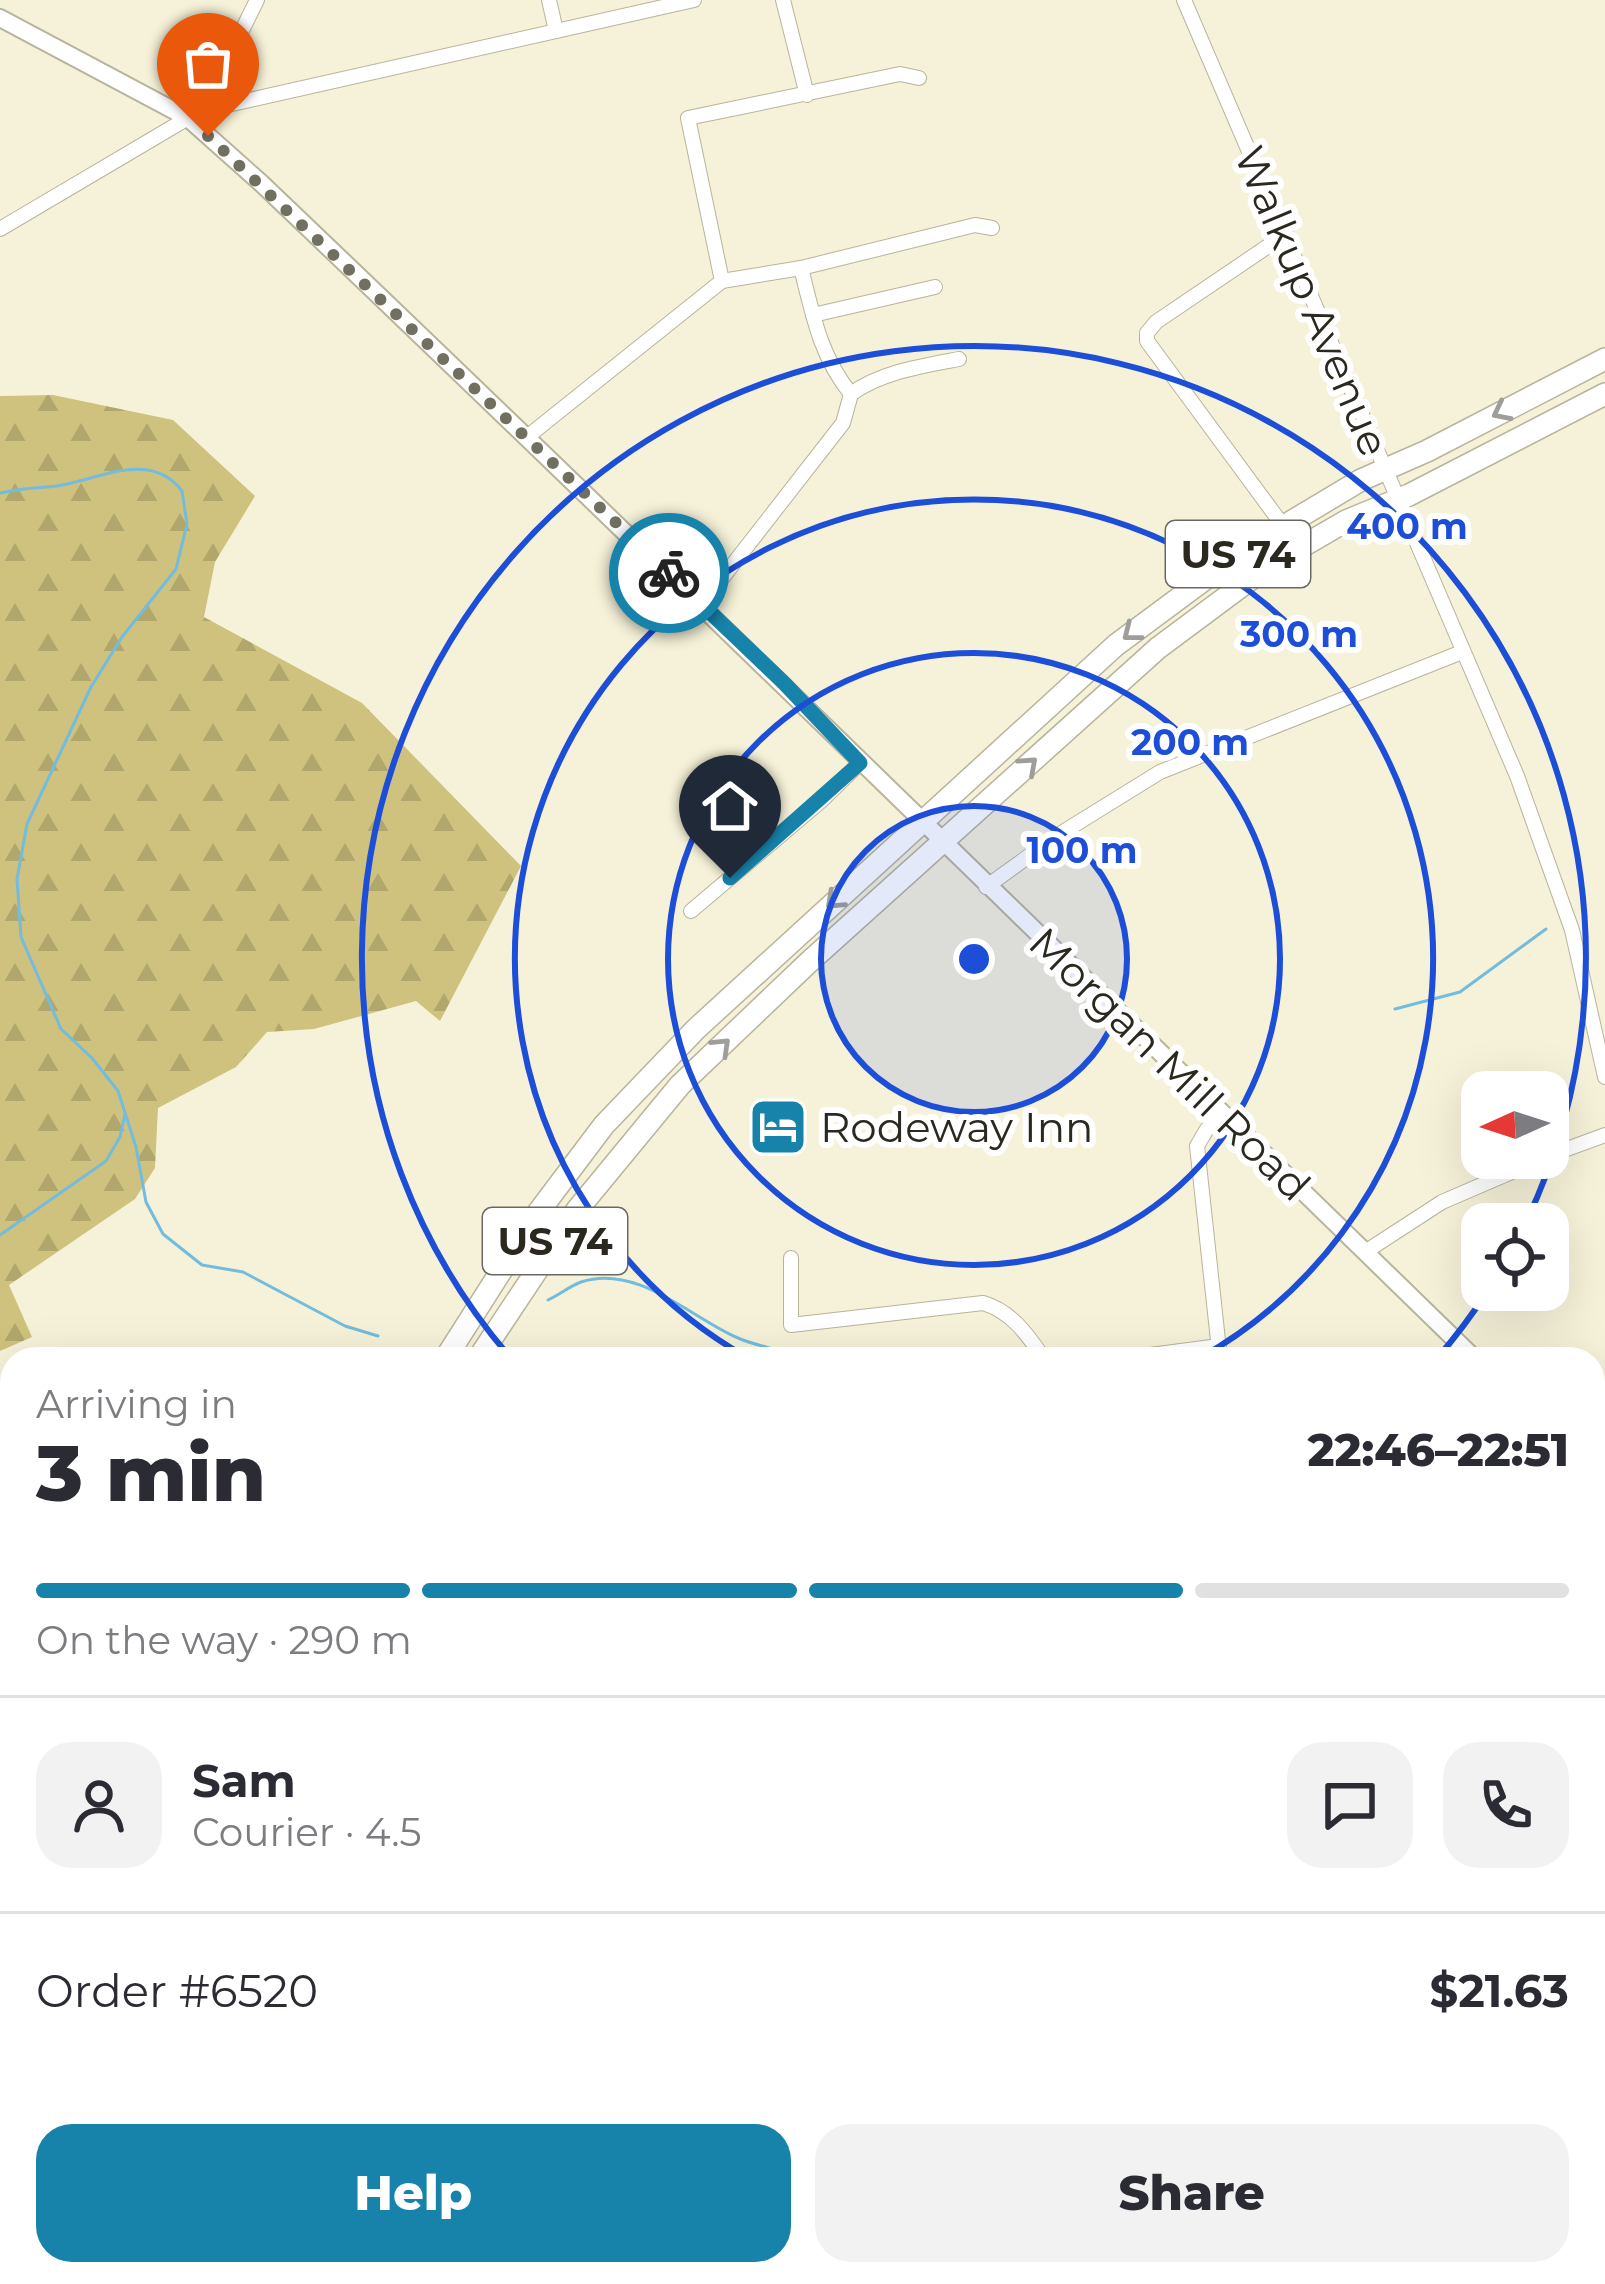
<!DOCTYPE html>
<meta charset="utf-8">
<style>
body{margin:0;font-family:Montserrat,sans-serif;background:#f2f2f3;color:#2b2b33;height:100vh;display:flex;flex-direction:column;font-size:45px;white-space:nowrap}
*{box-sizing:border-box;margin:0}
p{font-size:39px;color:#7c7c81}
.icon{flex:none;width:66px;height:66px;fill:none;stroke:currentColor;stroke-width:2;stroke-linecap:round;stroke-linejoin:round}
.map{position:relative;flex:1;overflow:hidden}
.sheet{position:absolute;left:0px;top:1347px;width:1605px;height:939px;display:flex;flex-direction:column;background:#fff;border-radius:36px 36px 0 0;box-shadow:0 12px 48px #0002}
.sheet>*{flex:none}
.needle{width:78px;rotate:267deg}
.fabs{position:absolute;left:1461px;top:1071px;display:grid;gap:24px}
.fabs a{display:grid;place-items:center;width:108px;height:108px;border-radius:24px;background:#fff;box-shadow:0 12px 48px #0002;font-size:60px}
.pin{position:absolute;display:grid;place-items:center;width:102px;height:102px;color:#fff;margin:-123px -51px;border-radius:50% 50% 50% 0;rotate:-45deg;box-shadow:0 0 12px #0007}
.pin .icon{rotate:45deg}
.courier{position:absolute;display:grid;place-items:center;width:120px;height:120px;margin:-60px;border:9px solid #1783ab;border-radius:50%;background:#fff;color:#222;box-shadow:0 3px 15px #0007}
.overview em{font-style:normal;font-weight:800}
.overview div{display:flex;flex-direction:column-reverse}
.overview{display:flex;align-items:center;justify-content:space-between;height:204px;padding:0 36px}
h1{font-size:78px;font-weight:800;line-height:90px}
.bar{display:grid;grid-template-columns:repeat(4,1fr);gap:18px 12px;align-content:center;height:144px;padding:0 36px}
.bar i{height:15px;border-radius:9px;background:#e1e1e2}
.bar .current{background:#1783ab}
.bar p{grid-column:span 4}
.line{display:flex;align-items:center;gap:30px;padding:0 36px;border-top:3px solid #e1e1e2}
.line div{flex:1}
.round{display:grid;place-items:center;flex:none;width:126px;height:126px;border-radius:36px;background:#f2f2f3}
.button{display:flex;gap:24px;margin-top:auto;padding:24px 36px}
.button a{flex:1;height:138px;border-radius:36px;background:#1783ab;color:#fff;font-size:48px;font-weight:800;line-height:138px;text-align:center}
.button a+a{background:#f2f2f3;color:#2b2b33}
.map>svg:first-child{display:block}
.forest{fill:url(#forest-firs)}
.park{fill:url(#park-tufts)}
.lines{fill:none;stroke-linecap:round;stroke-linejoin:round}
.stream{stroke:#73bcde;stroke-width:3}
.minor-casing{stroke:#b8b49c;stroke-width:16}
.major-casing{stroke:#b8b49c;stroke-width:20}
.highway-casing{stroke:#b8b49c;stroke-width:24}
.minor{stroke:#fff;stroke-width:14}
.major{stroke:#fff;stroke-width:16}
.highway{stroke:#fff;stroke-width:21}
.oneway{stroke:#9f9e9a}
.done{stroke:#716f60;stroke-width:12;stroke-dasharray:0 21.6}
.route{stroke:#1783ab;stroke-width:15}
.ring{fill:none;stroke:#1d4ed8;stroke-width:6}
.labels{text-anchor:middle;stroke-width:12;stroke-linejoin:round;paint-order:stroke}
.shield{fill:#fff;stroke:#6a6862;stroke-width:3}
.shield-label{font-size:39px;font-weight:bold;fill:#2a281f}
.street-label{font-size:42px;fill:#2a281f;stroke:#fff}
.poi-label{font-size:42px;fill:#2a281f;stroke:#fff;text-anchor:start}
.centre{fill:#1d4ed8;stroke:#fff;stroke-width:6}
.ring-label{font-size:36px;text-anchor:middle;font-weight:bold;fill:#1d4ed8;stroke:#fff;stroke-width:12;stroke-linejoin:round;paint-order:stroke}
</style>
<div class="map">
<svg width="1605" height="2284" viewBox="0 0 1605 2284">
<defs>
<pattern id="forest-firs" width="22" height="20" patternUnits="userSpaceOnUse" patternTransform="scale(3)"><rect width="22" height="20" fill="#cec27e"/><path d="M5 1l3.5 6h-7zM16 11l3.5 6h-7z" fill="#b1a76c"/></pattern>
<pattern id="park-tufts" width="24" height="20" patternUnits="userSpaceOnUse" patternTransform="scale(3)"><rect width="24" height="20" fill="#cac18b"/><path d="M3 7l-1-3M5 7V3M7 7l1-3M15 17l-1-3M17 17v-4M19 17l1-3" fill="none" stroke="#aea678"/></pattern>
</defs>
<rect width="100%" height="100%" fill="#f6f2d9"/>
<!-- forest -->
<g class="forest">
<path d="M 53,395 L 173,420 L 255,496 L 215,562 L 204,617 L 362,703 L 521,866 L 440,1021 L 416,1001 L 314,1029 L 267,1032 L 236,1067 L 158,1108 L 155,1168 L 135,1199 L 9,1285 L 32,1337 L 0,1351 L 0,396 Z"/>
<path d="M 12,1490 L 12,1661 L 0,1654 L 0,1492 Z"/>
</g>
<!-- park -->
<path class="park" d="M 520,2274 L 866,2274 L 866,2284 L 516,2284 Z"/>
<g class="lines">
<!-- stream -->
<g class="stream">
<path d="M 0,493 C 19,488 38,488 57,486 C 98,480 150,449 182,491 L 187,524 L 176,569 L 122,637 L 91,687 L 27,824 L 17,879 L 21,937 L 61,1029 L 92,1058 L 118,1091 L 136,1147 L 146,1202 L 163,1234 L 202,1265 L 243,1272 L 345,1326 L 378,1336"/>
<path d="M 1395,1009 L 1460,992 L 1546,929"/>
<path d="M 0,1235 L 106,1161 L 120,1137 L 125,1114"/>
<path d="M 548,1300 C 559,1295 570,1286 581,1282 C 637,1263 691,1318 738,1338 C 758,1347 780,1348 800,1359"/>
<path d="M 0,1508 L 12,1507"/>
<path d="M 0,1652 L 12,1631"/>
<path d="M 0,2090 L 12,2093"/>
<path d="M 254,2274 L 264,2284"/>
</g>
<!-- minor casing -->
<g class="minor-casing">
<g id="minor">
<path d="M 549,0 L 556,31"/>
<path d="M 783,0 L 807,95"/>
<path d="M 1184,0 L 1517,776 L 1572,930 L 1605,1077"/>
<path d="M 218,79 L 257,0"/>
<path d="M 0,229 L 188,118 L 223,106 L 694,0"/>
<path d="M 801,268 C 813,315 820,356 851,394"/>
<path d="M 722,281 L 688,118 L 900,74 L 919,78"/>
<path d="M 813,315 L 935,287"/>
<path d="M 851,394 C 881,372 922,366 959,359"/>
<path d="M 527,437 L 722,281 L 801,268 L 975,225 L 992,228"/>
<path d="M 1284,527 L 1147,341 L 1147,333 L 1156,322 L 1286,234"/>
<path d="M 702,604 L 843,423 L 851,394"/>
<path d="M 986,887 L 1055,837 L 1160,772 L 1462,652"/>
<path d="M 691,911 L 820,802 L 860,763"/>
<path d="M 1548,1156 L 1605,1135"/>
<path d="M 1365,1252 L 1442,1202 L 1544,1158"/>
<path d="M 791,1258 L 791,1325 L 983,1303 C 1011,1311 1028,1335 1044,1359"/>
<path d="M 1120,1359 L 1219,1346"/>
<path d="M 1220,1359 L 1197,1146 L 1207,1129 L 1223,1115"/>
<path d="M 1593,1522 L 1605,1504"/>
<path d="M 1593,1755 L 1605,1754"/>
<path d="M 1593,2184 L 1605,2184"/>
<path d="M 1109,2274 L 1109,2284"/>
<path d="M 1268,2274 L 1268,2284"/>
<path d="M 1428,2274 L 1428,2284"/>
<path d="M 1589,2274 L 1589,2284"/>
<path d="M 875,2284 L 875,2274"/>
</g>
</g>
<!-- major casing -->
<g class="major-casing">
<g id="major">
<path d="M 0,18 L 188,118 L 261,183 C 669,572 1071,966 1475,1359"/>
<path d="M 1593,1474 L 1605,1485"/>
</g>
</g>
<!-- highway casing -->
<g class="highway-casing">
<g id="highway">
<path d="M 445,1359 L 540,1210 L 604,1125 L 696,1029 L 1116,645 L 1244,550 L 1361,480 L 1427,451 L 1605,359"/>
<path d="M 478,1359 L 577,1210 L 680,1085 L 809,962 L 1158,648 L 1267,567 L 1346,521 L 1409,495 L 1605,394"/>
<path d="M 0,2146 L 12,2124"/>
<path d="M 0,2207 L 12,2187"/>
</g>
</g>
<!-- minor -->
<use href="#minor" class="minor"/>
<!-- major -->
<use href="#major" class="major"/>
<!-- highway -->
<use href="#highway" class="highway"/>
</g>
<!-- one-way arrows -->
<defs><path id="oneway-chevron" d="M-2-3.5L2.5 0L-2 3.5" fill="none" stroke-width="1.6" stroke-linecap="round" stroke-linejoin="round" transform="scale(3)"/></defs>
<g class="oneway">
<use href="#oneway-chevron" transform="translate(1501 412) rotate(153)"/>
<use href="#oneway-chevron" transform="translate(1131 633) rotate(142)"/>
<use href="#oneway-chevron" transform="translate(1029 765) rotate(-42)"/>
<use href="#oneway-chevron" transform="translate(834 901) rotate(137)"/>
<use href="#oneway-chevron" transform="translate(722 1046) rotate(-44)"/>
</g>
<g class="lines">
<!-- done -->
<path class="done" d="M 208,136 L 669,573"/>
<!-- route -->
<path class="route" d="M 669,573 L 785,684 L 860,763 L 730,878"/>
</g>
<!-- distance rings -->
<circle cx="974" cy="959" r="153" fill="#1d4ed8" fill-opacity=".12"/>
<g class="ring">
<circle cx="974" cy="959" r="153"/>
<circle cx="974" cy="959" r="306"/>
<path d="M748 1358A459 459 0 1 1 1200 1358"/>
<path d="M1487 1292A612 612 0 0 1 1439 1356M509 1356A612 612 0 1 1 1526 1222"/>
</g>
<!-- icons -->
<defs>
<g id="hotel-square" transform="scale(3)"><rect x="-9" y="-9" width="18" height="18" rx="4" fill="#1783ab" stroke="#fff"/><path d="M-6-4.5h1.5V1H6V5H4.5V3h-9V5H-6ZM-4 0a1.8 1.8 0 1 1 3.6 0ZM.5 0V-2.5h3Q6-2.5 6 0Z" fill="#fff"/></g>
</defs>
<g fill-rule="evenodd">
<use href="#hotel-square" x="778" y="1127"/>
</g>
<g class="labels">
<!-- shield labels -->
<g class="shield">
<rect x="1166" y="521" width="144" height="66" rx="9"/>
<rect x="483" y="1208" width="144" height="66" rx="9"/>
</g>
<g class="shield-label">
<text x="1238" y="568">US 74</text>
<text x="555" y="1255">US 74</text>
</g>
<!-- street labels -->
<g class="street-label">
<text transform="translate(1312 301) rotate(67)" y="15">Walkup Avenue</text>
<text transform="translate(1170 1064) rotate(44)" y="15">Morgan Mill Road</text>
</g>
<!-- poi labels -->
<g class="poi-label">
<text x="820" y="1142">Rodeway Inn</text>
</g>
</g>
<circle cx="974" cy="959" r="18" class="centre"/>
<g class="ring-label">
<text x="1407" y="539">400 m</text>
<text x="1299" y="647">300 m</text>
<text x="1190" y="755">200 m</text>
<text x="1082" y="863">100 m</text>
</g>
</svg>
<div class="fabs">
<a><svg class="needle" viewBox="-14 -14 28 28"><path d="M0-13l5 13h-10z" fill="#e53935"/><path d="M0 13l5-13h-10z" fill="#7c7c81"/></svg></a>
<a><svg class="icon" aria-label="locate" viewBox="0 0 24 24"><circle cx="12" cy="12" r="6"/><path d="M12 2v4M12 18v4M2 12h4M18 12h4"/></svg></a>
</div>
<div class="pin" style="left:208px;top:136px;background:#ea580c"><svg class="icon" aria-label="bag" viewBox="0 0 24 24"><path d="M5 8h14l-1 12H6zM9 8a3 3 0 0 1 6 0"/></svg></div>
<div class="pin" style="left:730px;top:878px;background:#1f2937"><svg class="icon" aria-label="home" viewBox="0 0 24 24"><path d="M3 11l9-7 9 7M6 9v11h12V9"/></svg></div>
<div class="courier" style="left:669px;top:573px"><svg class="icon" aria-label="bike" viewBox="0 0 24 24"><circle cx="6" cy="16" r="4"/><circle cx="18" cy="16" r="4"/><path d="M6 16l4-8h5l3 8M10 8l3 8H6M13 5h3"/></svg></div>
<section class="sheet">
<div class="overview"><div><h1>3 min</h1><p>Arriving in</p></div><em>22:46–22:51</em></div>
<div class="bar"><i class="current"></i><i class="current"></i><i class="current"></i><i></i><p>On the way · 290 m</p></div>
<div class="line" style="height:216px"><a class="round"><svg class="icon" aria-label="person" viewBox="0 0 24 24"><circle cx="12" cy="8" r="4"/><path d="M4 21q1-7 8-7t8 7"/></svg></a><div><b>Sam</b><p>Courier · 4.5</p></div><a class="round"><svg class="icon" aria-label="chat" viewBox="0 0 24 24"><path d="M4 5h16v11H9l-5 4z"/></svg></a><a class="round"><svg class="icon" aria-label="phone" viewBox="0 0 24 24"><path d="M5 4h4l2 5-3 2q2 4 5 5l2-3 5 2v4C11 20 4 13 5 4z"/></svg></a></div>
<div class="line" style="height:156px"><div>Order #6520</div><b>$21.63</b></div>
<div class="button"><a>Help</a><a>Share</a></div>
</section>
</div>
